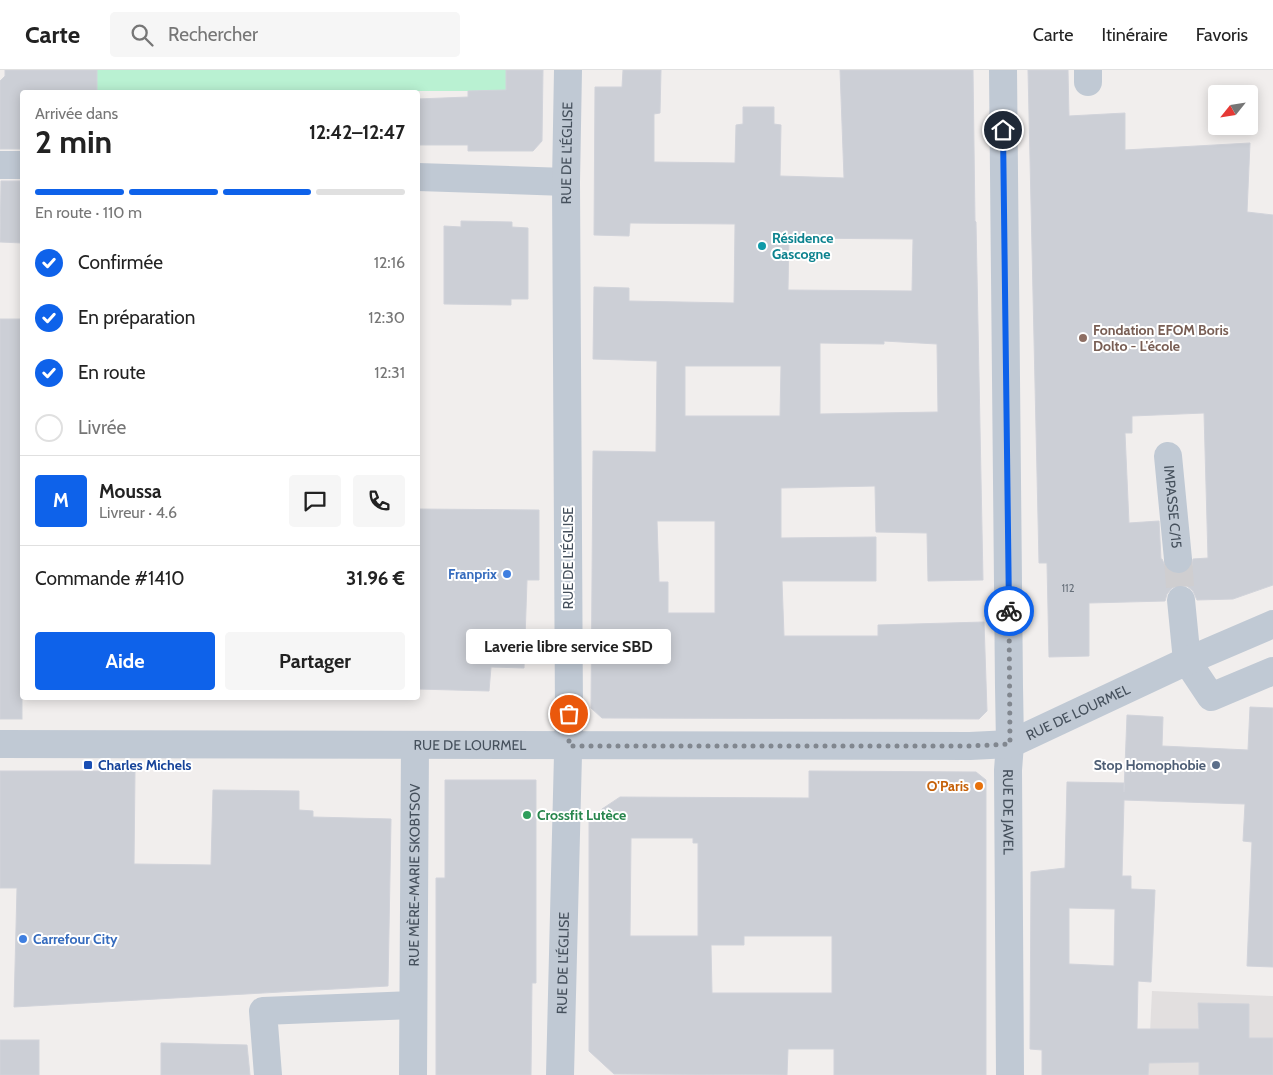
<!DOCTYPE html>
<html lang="fr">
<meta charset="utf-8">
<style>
body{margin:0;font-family:Cabin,sans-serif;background:#f6f6f6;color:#222;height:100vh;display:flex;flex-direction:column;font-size:19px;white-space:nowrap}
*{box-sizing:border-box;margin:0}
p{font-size:16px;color:#767676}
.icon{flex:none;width:28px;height:28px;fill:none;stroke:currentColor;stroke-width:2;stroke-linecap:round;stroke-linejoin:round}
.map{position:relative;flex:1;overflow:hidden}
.side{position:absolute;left:20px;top:20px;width:400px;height:610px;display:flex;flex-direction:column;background:#fff;border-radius:5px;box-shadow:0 2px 12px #0003}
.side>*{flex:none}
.needle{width:32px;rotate:240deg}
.tools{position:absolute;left:1208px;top:15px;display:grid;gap:10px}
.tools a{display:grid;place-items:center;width:50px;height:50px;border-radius:5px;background:#fff;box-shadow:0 2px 12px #0003;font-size:25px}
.pin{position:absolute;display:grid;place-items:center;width:42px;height:42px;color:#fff;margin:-21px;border:2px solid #fff;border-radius:50%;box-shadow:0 1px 5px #0007}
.courier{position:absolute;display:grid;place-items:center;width:50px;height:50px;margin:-25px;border:4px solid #0e62ea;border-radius:50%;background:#fff;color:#222;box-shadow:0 1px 6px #0007}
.bubble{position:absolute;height:35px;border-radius:5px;background:#fff;box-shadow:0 2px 12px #0003;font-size:16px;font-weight:700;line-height:35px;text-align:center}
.headline em{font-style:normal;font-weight:700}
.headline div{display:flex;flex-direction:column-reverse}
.headline{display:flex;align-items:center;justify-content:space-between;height:85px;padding:0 15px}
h1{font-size:32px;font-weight:700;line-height:38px}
.bar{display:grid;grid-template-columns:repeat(4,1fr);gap:8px 5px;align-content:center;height:60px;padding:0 15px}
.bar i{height:6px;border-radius:4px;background:#e0e0e0}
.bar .active{background:#0e62ea}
.bar p{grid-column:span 4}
.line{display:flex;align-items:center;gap:12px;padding:0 15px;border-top:1px solid #e0e0e0}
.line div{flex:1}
.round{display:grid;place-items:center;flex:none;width:52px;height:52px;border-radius:5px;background:#f6f6f6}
ol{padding:0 15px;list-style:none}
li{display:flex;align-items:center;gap:15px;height:55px}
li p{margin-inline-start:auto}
li .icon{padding:5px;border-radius:50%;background:#0e62ea;color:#fff;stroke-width:4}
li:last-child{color:#767676}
li i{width:28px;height:28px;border:2px solid #e0e0e0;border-radius:50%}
.primary-button{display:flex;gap:10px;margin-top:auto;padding:10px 15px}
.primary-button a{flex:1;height:58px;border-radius:5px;background:#0e62ea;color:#fff;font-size:20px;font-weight:700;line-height:58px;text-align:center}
.primary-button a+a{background:#f6f6f6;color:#222}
header{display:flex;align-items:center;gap:30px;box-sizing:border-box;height:70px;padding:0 25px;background:#fff;border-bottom:1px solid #e0e0e0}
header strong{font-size:24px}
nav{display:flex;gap:28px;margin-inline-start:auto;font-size:18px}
.search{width:350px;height:45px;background:#f6f6f6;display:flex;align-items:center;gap:12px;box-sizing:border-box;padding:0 18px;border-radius:5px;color:#767676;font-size:19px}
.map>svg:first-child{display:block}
.education{fill:#e2dfdf}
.green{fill:#b9f1d2}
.building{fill:#cccfd6;stroke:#d1d3da;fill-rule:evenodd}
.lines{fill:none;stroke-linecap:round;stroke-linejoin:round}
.minor-tunnel{stroke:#cfced0;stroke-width:28;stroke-dasharray:28 14;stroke-linecap:butt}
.minor{stroke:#c0c9d4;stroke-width:28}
.done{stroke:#81878f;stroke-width:5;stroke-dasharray:0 9}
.route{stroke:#0e62ea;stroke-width:6}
.culture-dot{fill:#0f9aa8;stroke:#fff;stroke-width:2}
.education-dot{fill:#8d6e63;stroke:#fff;stroke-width:2}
.shop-dot{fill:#3f7fe0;stroke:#fff;stroke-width:2}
.transit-dot{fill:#1a4fb4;stroke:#fff;stroke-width:2}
.service-dot{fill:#5c6f8a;stroke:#fff;stroke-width:2}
.food-dot{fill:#e8710a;stroke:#fff;stroke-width:2}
.leisure-dot{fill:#2e9e5b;stroke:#fff;stroke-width:2}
.labels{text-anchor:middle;stroke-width:4;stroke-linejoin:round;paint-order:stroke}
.number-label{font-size:11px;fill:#67707a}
.street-label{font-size:14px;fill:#45505c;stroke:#fff}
.culture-label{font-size:14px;font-weight:bold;fill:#0d838f;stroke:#fff;text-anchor:start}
.education-label{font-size:14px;font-weight:bold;fill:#785e54;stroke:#fff;text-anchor:start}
.shop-label{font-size:14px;font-weight:bold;fill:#366cbe;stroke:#fff;text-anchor:end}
.transit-label{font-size:14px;font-weight:bold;fill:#164399;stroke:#fff;text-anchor:start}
.service-label{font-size:14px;font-weight:bold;fill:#4e5e75;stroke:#fff;text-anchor:end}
.food-label{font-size:14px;font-weight:bold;fill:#c56008;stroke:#fff;text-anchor:end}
.leisure-label{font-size:14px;font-weight:bold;fill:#27864d;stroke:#fff;text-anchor:start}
</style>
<header>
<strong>Carte</strong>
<div class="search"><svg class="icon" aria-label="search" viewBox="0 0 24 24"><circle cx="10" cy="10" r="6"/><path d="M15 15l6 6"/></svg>Rechercher</div>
<nav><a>Carte</a><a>Itinéraire</a><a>Favoris</a></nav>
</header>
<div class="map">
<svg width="1273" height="1005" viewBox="0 0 1273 1005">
<rect width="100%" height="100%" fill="#f1eeed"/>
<!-- education -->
<path class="education" d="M 1152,921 L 1273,926 L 1273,1005 L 1148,1005 Z"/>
<!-- green -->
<rect class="green" x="97" y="0" width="409" height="21"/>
<!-- building -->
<g class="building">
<path d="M 5,0 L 97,0 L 97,22 L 22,22 L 22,79 L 0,79 L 0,11 L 5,6 Z"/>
<path d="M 506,0 L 543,0 L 542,71 L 533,81 L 468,81 L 468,75 L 418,75 L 418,29 L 468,27 L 468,21 L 506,20 Z"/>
<path d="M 623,0 L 661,0 L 660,43 L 654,44 L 654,92 L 735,93 L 736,55 L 743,54 L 743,37 L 774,37 L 774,54 L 781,55 L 780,106 L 844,108 L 840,0 L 973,0 L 975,151 L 976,152 L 983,510 L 928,511 L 927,463 L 876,462 L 875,416 L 781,418 L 781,468 L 876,467 L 876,511 L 782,511 L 784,566 L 878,566 L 878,555 L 984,552 L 987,641 L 979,649 L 602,648 L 591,638 L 593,381 L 656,382 L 657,291 L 593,289 L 594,217 L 629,218 L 629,231 L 734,233 L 735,154 L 630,153 L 629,166 L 594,165 L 595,17 L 622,17 ZM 789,168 L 913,169 L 912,221 L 788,220 ZM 884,271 L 937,274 L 938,342 L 820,344 L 820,273 L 884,274 ZM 685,296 L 781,296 L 780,346 L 685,346 ZM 657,451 L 715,451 L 715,543 L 668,543 L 668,512 L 659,512 Z"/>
<path d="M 1028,0 L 1068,0 L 1069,46 L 1125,43 L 1125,80 L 1250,73 L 1247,142 L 1273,145 L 1273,515 L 1233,529 L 1197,530 L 1193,521 L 1187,516 L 1180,514 L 1172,518 L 1167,524 L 1165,531 L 1089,533 L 1089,586 L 1049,587 L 1047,493 L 1039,493 ZM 1204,343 L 1208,488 L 1193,489 L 1192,496 L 1187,502 L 1179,505 L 1172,503 L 1166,498 L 1162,489 L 1161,489 L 1159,451 L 1129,453 L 1125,363 L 1132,363 L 1132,346 Z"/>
<path d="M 1,111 L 22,111 L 22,173 L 0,172 Z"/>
<path d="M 461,151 L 512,152 L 512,157 L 528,158 L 528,229 L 511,229 L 511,235 L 444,234 L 444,156 L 461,157 Z"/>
<rect x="0" y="249" width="22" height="400"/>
<path d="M 418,439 L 539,440 L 539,510 L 527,510 L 524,598 L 491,597 L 489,621 L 418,619 Z"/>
<path d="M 1250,637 L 1273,638 L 1273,897 L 1247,896 L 1252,772 L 1243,771 L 1245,734 L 1124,730 L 1122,806 L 1131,806 L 1131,819 L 1155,820 L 1151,912 L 1138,911 L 1137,959 L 1199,959 L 1198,933 L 1249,934 L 1249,968 L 1273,968 L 1273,1005 L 1199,1005 L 1199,992 L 1149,993 L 1148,1005 L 1042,1005 L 1042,980 L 1030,979 L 1031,802 L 1065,798 L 1067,712 L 1124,713 L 1124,722 L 1127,645 L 1163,647 L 1162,676 L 1248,680 ZM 1069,838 L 1115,839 L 1114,896 L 1069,894 Z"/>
<path d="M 0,701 L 135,701 L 134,794 L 211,795 L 213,720 L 299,721 L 299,740 L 313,741 L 313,747 L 391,749 L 388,916 L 14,937 L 17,818 L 0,818 Z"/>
<path d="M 809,701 L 976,702 L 986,710 L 986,1005 L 834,1005 L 834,979 L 788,979 L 787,1005 L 614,1004 L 589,981 L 589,752 L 595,752 L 602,739 L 620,727 L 809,728 ZM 631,768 L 693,768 L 693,773 L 698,773 L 698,866 L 630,866 ZM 744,866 L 832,866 L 832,923 L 712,923 L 711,875 L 744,875 Z"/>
<path d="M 445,710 L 536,710 L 536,913 L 532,913 L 531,1005 L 436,1005 L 436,808 L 445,808 Z"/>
<rect x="0" y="970" width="39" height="35"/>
<path d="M 161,973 L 247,975 L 250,1005 L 161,1005 Z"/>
</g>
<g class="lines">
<!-- minor-tunnel -->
<path class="minor-tunnel" d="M 1178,489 L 1181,530"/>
<!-- minor -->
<g class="minor">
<path id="s1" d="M 1003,0 L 1009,617 L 1010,674 L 1008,700 L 1010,1005"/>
<path d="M 1088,12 L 1088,0"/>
<path d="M 0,95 L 22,95"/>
<path d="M 418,107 L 566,112"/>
<path id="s2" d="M 1168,386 L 1178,489"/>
<path d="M 1181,530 L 1187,591 L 1211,627 L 1273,601"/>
<path id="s3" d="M 0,674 L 970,676 L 1010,674 L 1187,591 L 1273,554"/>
<path d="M 268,1005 L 263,941 L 413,935"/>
<path id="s4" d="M 413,1005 L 415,675"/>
<path id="s5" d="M 560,1005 L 569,644 L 566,112 L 568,0"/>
</g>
</g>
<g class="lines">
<!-- done -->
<path class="done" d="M 569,644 L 569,676 L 970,676 L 1010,674 L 1009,541"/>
<!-- route -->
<path class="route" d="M 1003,60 L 1009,541"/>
</g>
<!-- markers -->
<circle class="culture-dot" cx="762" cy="176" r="5"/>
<circle class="education-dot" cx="1083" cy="268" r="5"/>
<g class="shop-dot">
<circle cx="507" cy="504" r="5"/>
<circle cx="23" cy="869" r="5"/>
</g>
<rect class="transit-dot" x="83" y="690" width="10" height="10" rx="2.5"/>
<circle class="service-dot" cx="1216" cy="695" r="5"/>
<circle class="food-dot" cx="979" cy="716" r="5"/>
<circle class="leisure-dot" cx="527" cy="745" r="5"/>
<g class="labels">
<!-- number labels -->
<g class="number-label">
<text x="1068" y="522">112</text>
</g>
<!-- street labels -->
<g class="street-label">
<text dy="5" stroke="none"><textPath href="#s5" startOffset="922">RUE DE L'ÉGLISE</textPath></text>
<text dy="5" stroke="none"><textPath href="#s2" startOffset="51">IMPASSE C/15</textPath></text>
<text transform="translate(568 488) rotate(-90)" y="5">RUE DE L'ÉGLISE</text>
<text dy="5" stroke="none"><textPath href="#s3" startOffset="1085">RUE DE LOURMEL</textPath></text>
<text dy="5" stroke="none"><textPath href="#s3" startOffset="470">RUE DE LOURMEL</textPath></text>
<text dy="5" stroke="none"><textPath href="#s1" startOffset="742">RUE DE JAVEL</textPath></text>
<text dy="5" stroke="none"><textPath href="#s4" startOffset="200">RUE MÈRE-MARIE SKOBTSOV</textPath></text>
<text dy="5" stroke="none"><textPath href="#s5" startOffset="112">RUE DE L'ÉGLISE</textPath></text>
</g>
<!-- culture labels -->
<g class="culture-label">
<text x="772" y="173">Résidence<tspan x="772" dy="16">Gascogne</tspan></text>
</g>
<!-- education labels -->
<g class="education-label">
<text x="1093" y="265">Fondation EFOM Boris<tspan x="1093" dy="16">Dolto - L'école</tspan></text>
</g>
<!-- shop labels -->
<g class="shop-label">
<text x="497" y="509">Franprix</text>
<text x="33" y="874" text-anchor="start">Carrefour City</text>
</g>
<!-- transit labels -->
<g class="transit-label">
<text x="98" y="700">Charles Michels</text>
</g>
<!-- service labels -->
<g class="service-label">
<text x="1206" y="700">Stop Homophobie</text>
</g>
<!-- food labels -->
<g class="food-label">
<text x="969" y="721">O'Paris</text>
</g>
<!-- leisure labels -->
<g class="leisure-label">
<text x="537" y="750">Crossfit Lutèce</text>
</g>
</g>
</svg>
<div class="tools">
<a><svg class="needle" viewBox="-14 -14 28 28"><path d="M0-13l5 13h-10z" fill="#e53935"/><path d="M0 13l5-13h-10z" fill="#767676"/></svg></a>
</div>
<div class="pin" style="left:569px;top:644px;background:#ea580c"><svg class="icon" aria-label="bag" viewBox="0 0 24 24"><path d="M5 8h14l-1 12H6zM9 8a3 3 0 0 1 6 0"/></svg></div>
<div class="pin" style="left:1003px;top:60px;background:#1f2937"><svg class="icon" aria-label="home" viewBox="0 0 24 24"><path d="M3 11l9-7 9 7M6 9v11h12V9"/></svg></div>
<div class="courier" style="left:1009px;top:541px"><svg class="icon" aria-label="bike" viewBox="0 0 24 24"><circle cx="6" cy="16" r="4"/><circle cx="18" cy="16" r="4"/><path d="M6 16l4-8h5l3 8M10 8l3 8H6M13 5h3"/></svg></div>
<div class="bubble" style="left:466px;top:559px;width:205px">Laverie libre service SBD</div>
<section class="side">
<div class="headline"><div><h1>2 min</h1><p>Arrivée dans</p></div><em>12:42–12:47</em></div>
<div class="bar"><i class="active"></i><i class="active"></i><i class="active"></i><i></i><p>En route · 110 m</p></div>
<ol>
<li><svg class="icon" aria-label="check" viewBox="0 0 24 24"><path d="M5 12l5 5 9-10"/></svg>Confirmée<p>12:16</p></li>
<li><svg class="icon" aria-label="check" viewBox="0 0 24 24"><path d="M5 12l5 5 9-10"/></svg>En préparation<p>12:30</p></li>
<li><svg class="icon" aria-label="check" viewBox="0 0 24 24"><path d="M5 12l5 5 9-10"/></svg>En route<p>12:31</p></li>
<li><i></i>Livrée</li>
</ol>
<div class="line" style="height:90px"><b class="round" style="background:#0e62ea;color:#fff">M</b><div><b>Moussa</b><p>Livreur · 4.6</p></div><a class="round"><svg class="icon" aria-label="chat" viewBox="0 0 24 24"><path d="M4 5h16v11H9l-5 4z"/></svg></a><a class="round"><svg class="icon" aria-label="phone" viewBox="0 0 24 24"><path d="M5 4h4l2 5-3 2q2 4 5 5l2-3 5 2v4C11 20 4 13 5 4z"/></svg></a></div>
<div class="line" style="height:65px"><div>Commande #1410</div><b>31.96 €</b></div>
<div class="primary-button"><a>Aide</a><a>Partager</a></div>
</section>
</div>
